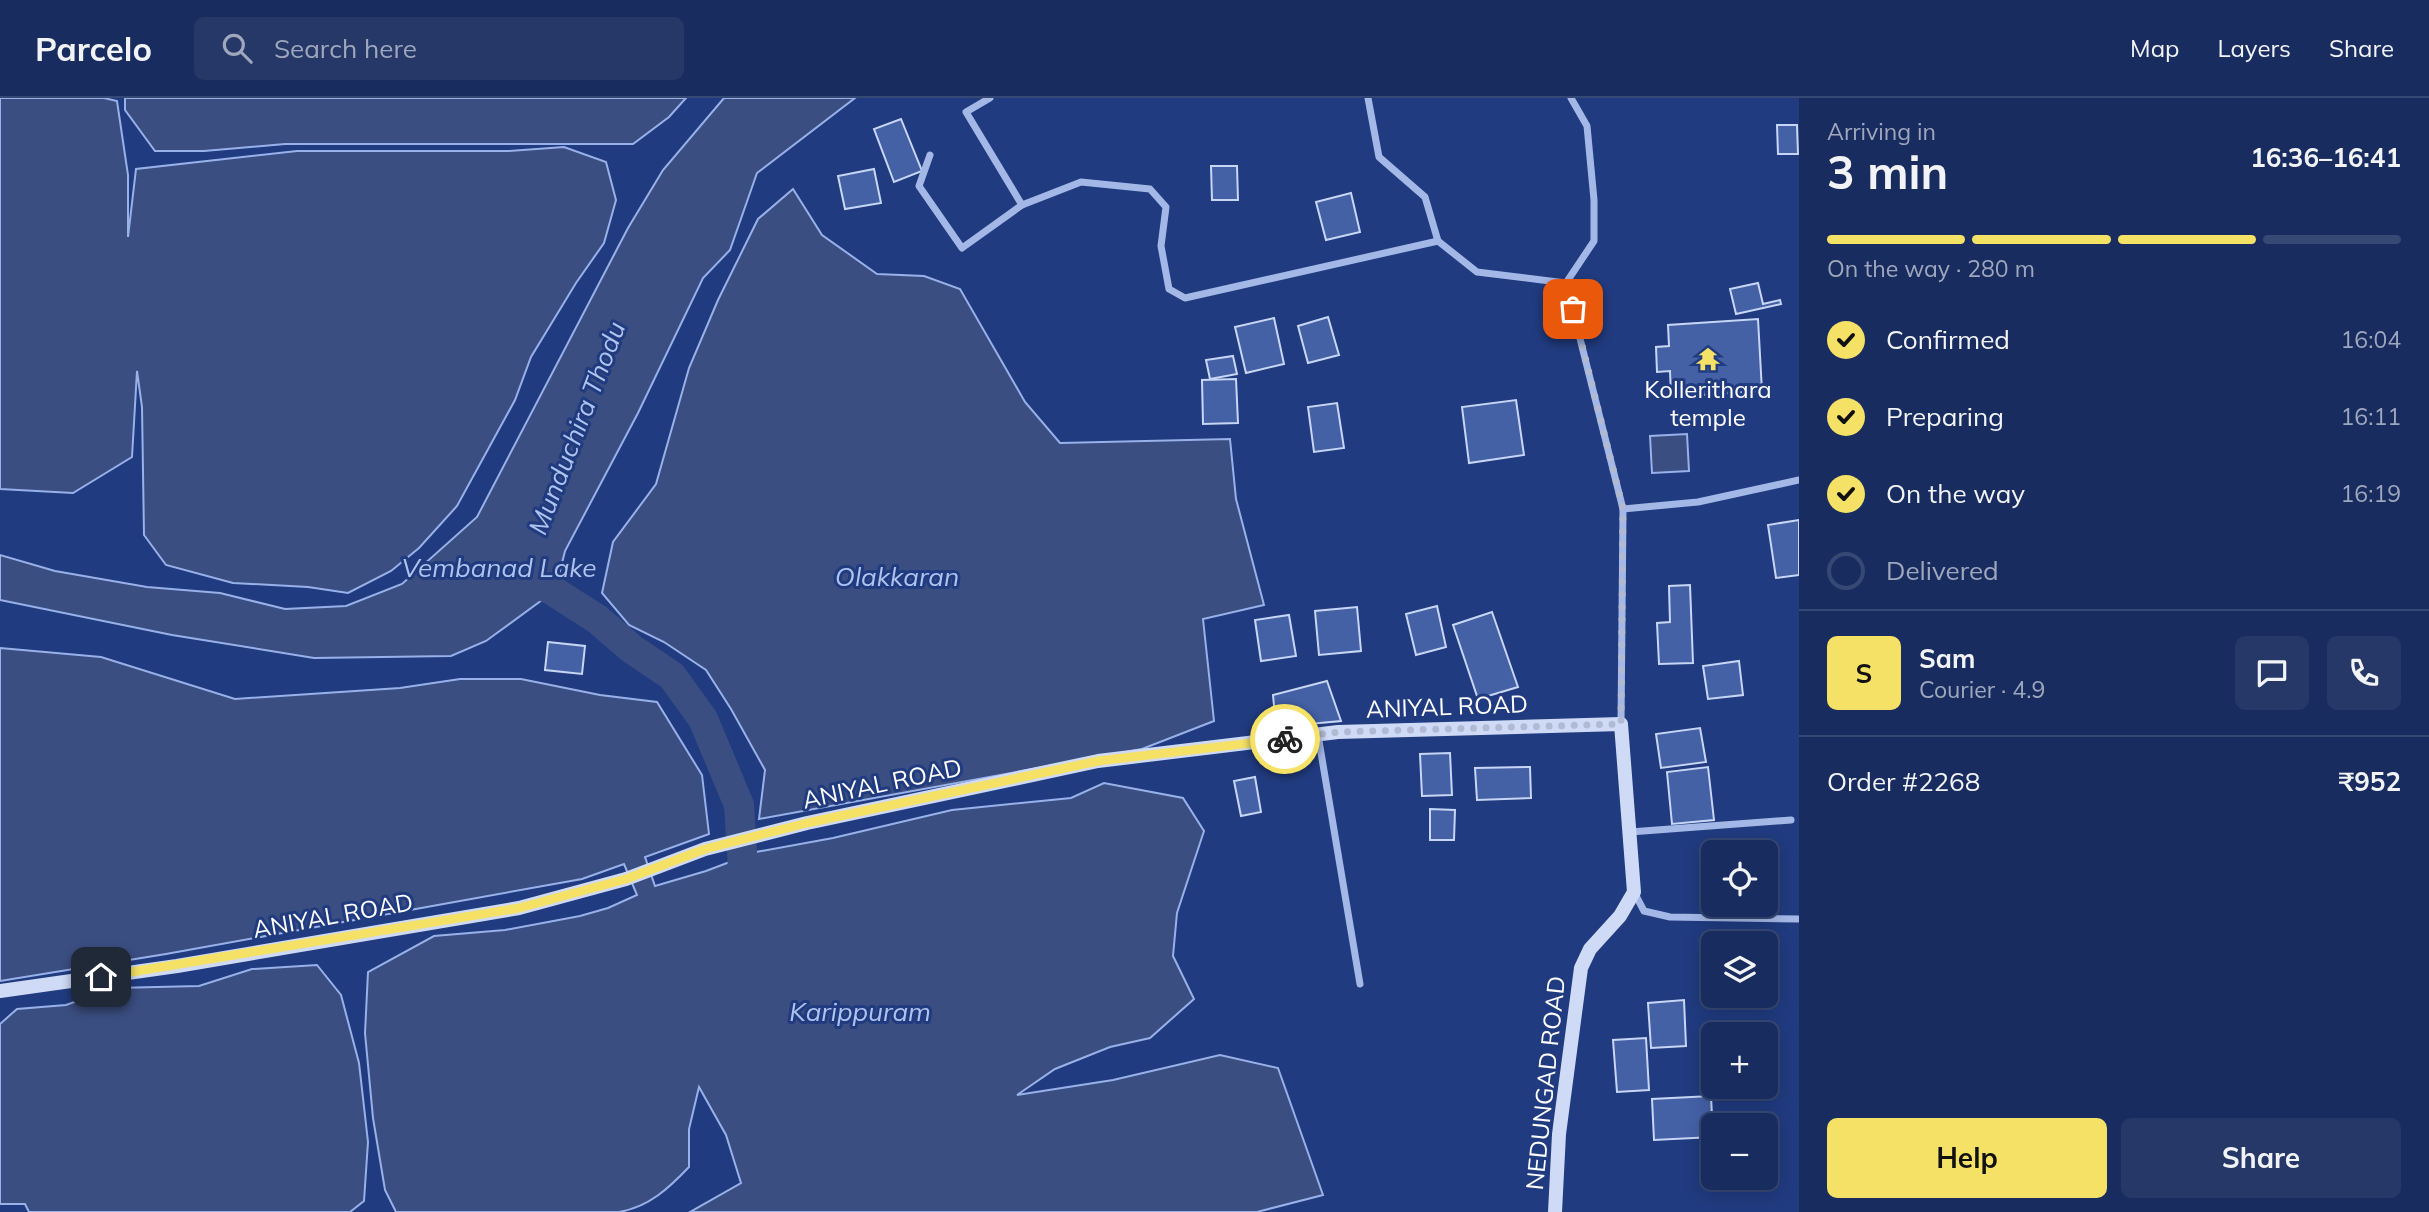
<!DOCTYPE html>
<meta charset="utf-8">
<style>
body{margin:0;font-family:Mulish,sans-serif;background:#253868;color:#f1f3f6;height:100vh;display:flex;flex-direction:column;font-size:26px;white-space:nowrap}
*{box-sizing:border-box;margin:0}
p{font-size:23px;color:#9fa7bd}
.icon{flex:none;width:38px;height:38px;fill:none;stroke:currentColor;stroke-width:2;stroke-linecap:round;stroke-linejoin:round}
.map{position:relative;flex:1;overflow:hidden}
.side{display:flex;flex-direction:column;background:#182c5f;width:630px}
.side>*{flex:none}
.buttons{position:absolute;left:1701px;top:742px;display:grid;gap:14px}
.buttons a{display:grid;place-items:center;width:77px;height:77px;border-radius:10px;background:#182c5f;box-shadow:0 4px 18px #0003,0 0 0 2px #364874;font-size:35px}
.pin{position:absolute;display:grid;place-items:center;width:60px;height:60px;color:#fff;margin:-30px;border-radius:14px;box-shadow:0 4px 10px #0006}
.courier{position:absolute;display:grid;place-items:center;width:70px;height:70px;margin:-35px;border:5px solid #f5e165;border-radius:50%;background:#fff;color:#222;box-shadow:0 2px 9px #0007}
.headline em{font-style:normal;font-weight:700}
.headline div{display:flex;flex-direction:column-reverse}
.headline{display:flex;align-items:center;justify-content:space-between;height:119px;padding:0 28px}
h1{font-size:46px;font-weight:700;line-height:52px}
.bar{display:grid;grid-template-columns:repeat(4,1fr);gap:10px 7px;align-content:center;height:84px;padding:0 28px}
.bar i{height:9px;border-radius:5px;background:#364874}
.bar .current{background:#f5e165}
.bar p{grid-column:span 4}
.line{display:flex;align-items:center;gap:18px;padding:0 28px;border-top:2px solid #364874}
.line div{flex:1}
.round{display:grid;place-items:center;flex:none;width:74px;height:74px;border-radius:10px;background:#253868}
ol{padding:0 28px;list-style:none}
li{display:flex;align-items:center;gap:21px;height:77px}
li p{margin-inline-start:auto}
li .icon{padding:7px;border-radius:50%;background:#f5e165;color:#111;stroke-width:4}
li:last-child{color:#9fa7bd}
li i{width:38px;height:38px;border:4px solid #364874;border-radius:50%}
.button{display:flex;gap:14px;margin-top:auto;padding:14px 28px}
.button a{flex:1;height:80px;border-radius:10px;background:#f5e165;color:#111;font-size:28px;font-weight:700;line-height:80px;text-align:center}
.button a+a{background:#253868;color:#f1f3f6}
header{display:flex;align-items:center;gap:42px;box-sizing:border-box;height:98px;padding:0 35px;background:#182c5f;border-bottom:2px solid #364874}
header strong{font-size:33px}
nav{display:flex;gap:38px;margin-inline-start:auto;font-size:24px}
.search{width:490px;height:63px;background:#253868;display:flex;align-items:center;gap:18px;box-sizing:border-box;padding:0 24px;border-radius:10px;color:#9fa7bd;font-size:26px}
main{display:flex;flex:1;min-height:0}
.map>svg:first-child{display:block}
.water{fill:#3b4e81;stroke:#98b1e9;stroke-width:2}
.lines{fill:none;stroke-linecap:round;stroke-linejoin:round}
.canal{stroke:#3b4e81;stroke-width:30}
.building{fill:#4461a6;stroke:#c8d6f6;stroke-width:2}
.minor{stroke:#a4b8e7;stroke-width:7}
.secondary{stroke:#cfdaf6;stroke-width:14}
.done{stroke:#b1bad2;stroke-width:7;stroke-dasharray:0 12.6}
.route{stroke:#f5e165;stroke-width:9}
.labels{text-anchor:middle;stroke-width:6;stroke-linejoin:round;paint-order:stroke}
.poi-label{font-size:24px;fill:#fff;stroke:#203b7f}
.street-label{font-size:24px;fill:#fff;stroke:#203b7f}
.water-label{font-size:26px;font-style:italic;fill:#afc3ef;stroke:#203b7f}
</style>
<header>
<strong>Parcelo</strong>
<div class="search"><svg class="icon" aria-label="search" viewBox="0 0 24 24"><circle cx="10" cy="10" r="6"/><path d="M15 15l6 6"/></svg>Search here</div>
<nav><a>Map</a><a>Layers</a><a>Share</a></nav>
</header>
<main>
<div class="map">
<svg width="1799" height="1114" viewBox="0 0 1799 1114">
<rect width="100%" height="100%" fill="#203b7f"/>
<!-- water -->
<g class="water">
<path d="M 0,0 L 104,0 L 117,3 L 128,77 L 128,139 L 136,71 L 297,53 L 509,53 L 564,49 L 606,64 L 616,102 L 604,145 L 576,185 L 531,259 L 515,302 L 457,408 L 419,450 L 391,473 L 348,495 L 308,489 L 233,485 L 166,467 L 144,437 L 142,309 L 137,273 L 132,359 L 73,395 L 0,391 Z"/>
<path d="M 125,0 L 686,0 L 669,19 L 633,46 L 285,46 L 204,53 L 155,53 L 125,12 Z"/>
<path d="M 724,0 L 855,0 L 757,75 L 730,152 L 703,180 L 638,315 L 565,453 L 558,481 L 542,502 L 486,543 L 451,558 L 314,560 L 172,537 L 0,502 L 0,457 L 55,473 L 147,489 L 220,495 L 285,511 L 346,508 L 402,486 L 477,419 L 628,130 L 663,72 Z"/>
<path d="M 793,91 L 822,137 L 877,176 L 924,178 L 960,191 L 1025,304 L 1060,345 L 1230,341 L 1236,401 L 1264,507 L 1203,521 L 1214,623 L 1142,651 L 759,721 L 765,672 L 731,611 L 706,572 L 664,544 L 629,527 L 602,495 L 613,444 L 656,386 L 689,270 L 718,202 L 758,121 Z"/>
<path d="M 1687,336 L 1689,373 L 1652,375 L 1650,338 Z"/>
<path d="M 0,550 L 101,559 L 235,601 L 400,590 L 460,581 L 521,581 L 600,597 L 657,604 L 702,677 L 709,736 L 645,759 L 655,788 L 706,773 L 756,754 L 833,740 L 952,712 L 1071,700 L 1104,685 L 1183,700 L 1204,733 L 1177,815 L 1173,858 L 1194,901 L 1150,940 L 1110,949 L 1055,971 L 1017,997 L 1113,982 L 1220,957 L 1278,970 L 1323,1097 L 1257,1114 L 690,1114 L 741,1085 L 726,1037 L 699,989 L 689,1031 L 689,1069 C 669,1090 649,1109 619,1114 L 396,1114 L 385,1092 L 373,1020 L 365,935 L 368,874 L 434,838 L 505,832 L 580,818 L 608,810 L 637,797 L 624,766 L 582,781 L 166,856 L 0,883 Z"/>
<path d="M 317,867 L 341,897 L 359,965 L 368,1044 L 364,1103 L 350,1114 L 29,1114 L 25,1106 L 0,1106 L 0,926 L 17,911 L 66,907 L 114,890 L 199,888 L 252,871 Z"/>
</g>
<g class="lines">
<!-- canal -->
<path class="canal" d="M 520,478 L 550,491 L 597,521 L 632,551 L 672,578 L 703,621 L 739,707 L 743,771"/>
</g>
<!-- building -->
<g class="building">
<path d="M 901,21 L 922,73 L 894,84 L 874,31 Z"/>
<path d="M 1777,27 L 1797,27 L 1798,56 L 1778,56 Z"/>
<path d="M 1211,68 L 1237,68 L 1238,102 L 1212,102 Z"/>
<path d="M 874,71 L 881,105 L 845,111 L 838,78 Z"/>
<path d="M 1351,95 L 1360,134 L 1326,142 L 1316,104 Z"/>
<path d="M 1758,185 L 1763,206 L 1780,202 L 1781,206 L 1736,216 L 1730,191 Z"/>
<path d="M 1328,219 L 1339,257 L 1308,265 L 1298,228 Z"/>
<path d="M 1274,220 L 1284,266 L 1246,275 L 1235,229 Z"/>
<path d="M 1758,221 L 1762,293 L 1671,299 L 1670,273 L 1657,274 L 1656,249 L 1669,248 L 1668,227 Z"/>
<path d="M 1233,258 L 1237,276 L 1210,281 L 1206,262 Z"/>
<path d="M 1236,281 L 1238,325 L 1203,326 L 1202,282 Z"/>
<path d="M 1516,302 L 1524,357 L 1469,365 L 1462,309 Z"/>
<path d="M 1337,305 L 1344,350 L 1314,354 L 1308,309 Z"/>
<path d="M 1799,422 L 1799,477 L 1776,480 L 1768,427 Z"/>
<path d="M 1690,487 L 1693,565 L 1659,566 L 1657,525 L 1670,524 L 1669,488 Z"/>
<path d="M 1437,508 L 1446,549 L 1416,557 L 1406,516 Z"/>
<path d="M 1357,509 L 1361,553 L 1319,557 L 1315,513 Z"/>
<path d="M 1492,514 L 1518,589 L 1478,601 L 1453,527 Z"/>
<path d="M 1289,517 L 1296,558 L 1261,563 L 1255,522 Z"/>
<path d="M 548,544 L 585,548 L 582,576 L 545,572 Z"/>
<path d="M 1739,563 L 1743,597 L 1708,601 L 1703,568 Z"/>
<path d="M 1327,583 L 1341,623 L 1276,629 L 1273,597 Z"/>
<path d="M 1700,630 L 1706,664 L 1661,670 L 1656,636 Z"/>
<path d="M 1450,655 L 1452,697 L 1422,698 L 1420,656 Z"/>
<path d="M 1530,669 L 1531,700 L 1477,702 L 1475,670 Z"/>
<path d="M 1708,669 L 1714,722 L 1672,726 L 1667,674 Z"/>
<path d="M 1255,679 L 1261,714 L 1241,718 L 1234,683 Z"/>
<path d="M 1430,711 L 1455,712 L 1454,742 L 1430,742 Z"/>
<path d="M 1684,902 L 1686,948 L 1651,950 L 1648,905 Z"/>
<path d="M 1646,940 L 1649,992 L 1617,994 L 1613,942 Z"/>
<path d="M 1711,998 L 1713,1039 L 1654,1042 L 1652,1001 Z"/>
</g>
<g class="lines">
<!-- minor -->
<g class="minor">
<path d="M 990,0 L 966,14 L 1022,107"/>
<path d="M 1368,0 L 1379,59 L 1425,99 L 1438,143 L 1477,174 L 1566,185 L 1623,411 L 1621,626"/>
<path d="M 930,57 L 919,88 L 962,150 L 1022,107 L 1081,84 L 1150,91 L 1166,109 L 1161,148 L 1169,191 L 1185,200 L 1438,143"/>
<path d="M 1566,185 L 1594,143 L 1594,102 L 1587,28 L 1571,0"/>
<path d="M 1623,411 L 1698,404 L 1799,382"/>
<path d="M 1318,637 L 1360,886"/>
<path d="M 1630,734 L 1791,722"/>
<path d="M 1634,794 L 1644,813 L 1670,819 L 1799,821"/>
</g>
<!-- secondary -->
<path class="secondary" d="M 0,893 L 177,868 L 519,810 L 626,781 L 705,751 L 807,725 L 1098,663 L 1338,634 L 1621,626 L 1634,794 L 1620,818 L 1590,851 L 1581,870 L 1559,1036 L 1555,1114"/>
</g>
<g class="lines">
<!-- done -->
<path class="done" d="M 1285,641 L 1338,634 L 1621,626 L 1623,411 L 1573,211"/>
<!-- route -->
<path class="route" d="M 101,879 L 519,810 L 626,781 L 705,751 L 807,725 L 1098,663 L 1285,641"/>
</g>
<!-- icons -->
<defs>
<g id="temple-bare" transform="scale(1.89)"><path d="M0-6L5-2H3V0L6.5 2.5H4V6H1.5V3h-3V6H-4V2.5H-6.5L-3 0V-2H-5Z" fill="#f5e165" stroke="#203b7f" stroke-width="2.5" paint-order="stroke"/></g>
</defs>
<g fill-rule="evenodd">
<use href="#temple-bare" x="1708" y="261"/>
</g>
<g class="labels">
<!-- poi labels -->
<g class="poi-label">
<text x="1708" y="300">Kollerithara<tspan x="1708" dy="28">temple</tspan></text>
</g>
<!-- street labels -->
<g class="street-label">
<text transform="translate(1447 609) rotate(-2)" y="8">ANIYAL ROAD</text>
<text transform="translate(882 686) rotate(-12)" y="8">ANIYAL ROAD</text>
<text transform="translate(333 818) rotate(-10)" y="8">ANIYAL ROAD</text>
<text transform="translate(1546 985) rotate(-84)" y="8">NEDUNGAD ROAD</text>
</g>
<!-- water labels -->
<g class="water-label">
<text transform="translate(577 330) rotate(-69)" y="9">Munduchira Thodu</text>
<text x="499" y="479">Vembanad Lake</text>
<text x="897" y="488">Olakkaran</text>
<text x="860" y="923">Karippuram</text>
</g>
</g>
</svg>
<div class="buttons">
<a><svg class="icon" aria-label="locate" viewBox="0 0 24 24"><circle cx="12" cy="12" r="6"/><path d="M12 2v4M12 18v4M2 12h4M18 12h4"/></svg></a>
<a><svg class="icon" aria-label="layers" viewBox="0 0 24 24"><path d="M12 4l9 5-9 5-9-5zM3 14l9 5 9-5"/></svg></a>
<a>+</a>
<a>−</a>
</div>
<div class="pin" style="left:1573px;top:211px;background:#ea580c"><svg class="icon" aria-label="bag" viewBox="0 0 24 24"><path d="M5 8h14l-1 12H6zM9 8a3 3 0 0 1 6 0"/></svg></div>
<div class="pin" style="left:101px;top:879px;background:#1f2937"><svg class="icon" aria-label="home" viewBox="0 0 24 24"><path d="M3 11l9-7 9 7M6 9v11h12V9"/></svg></div>
<div class="courier" style="left:1285px;top:641px"><svg class="icon" aria-label="bike" viewBox="0 0 24 24"><circle cx="6" cy="16" r="4"/><circle cx="18" cy="16" r="4"/><path d="M6 16l4-8h5l3 8M10 8l3 8H6M13 5h3"/></svg></div>
</div>
<section class="side">
<div class="headline"><div><h1>3 min</h1><p>Arriving in</p></div><em>16:36–16:41</em></div>
<div class="bar"><i class="current"></i><i class="current"></i><i class="current"></i><i></i><p>On the way · 280 m</p></div>
<ol>
<li><svg class="icon" aria-label="check" viewBox="0 0 24 24"><path d="M5 12l5 5 9-10"/></svg>Confirmed<p>16:04</p></li>
<li><svg class="icon" aria-label="check" viewBox="0 0 24 24"><path d="M5 12l5 5 9-10"/></svg>Preparing<p>16:11</p></li>
<li><svg class="icon" aria-label="check" viewBox="0 0 24 24"><path d="M5 12l5 5 9-10"/></svg>On the way<p>16:19</p></li>
<li><i></i>Delivered</li>
</ol>
<div class="line" style="height:126px"><b class="round" style="background:#f5e165;color:#111">S</b><div><b>Sam</b><p>Courier · 4.9</p></div><a class="round"><svg class="icon" aria-label="chat" viewBox="0 0 24 24"><path d="M4 5h16v11H9l-5 4z"/></svg></a><a class="round"><svg class="icon" aria-label="phone" viewBox="0 0 24 24"><path d="M5 4h4l2 5-3 2q2 4 5 5l2-3 5 2v4C11 20 4 13 5 4z"/></svg></a></div>
<div class="line" style="height:91px"><div>Order #2268</div><b>₹952</b></div>
<div class="button"><a>Help</a><a>Share</a></div>
</section>
</main>
